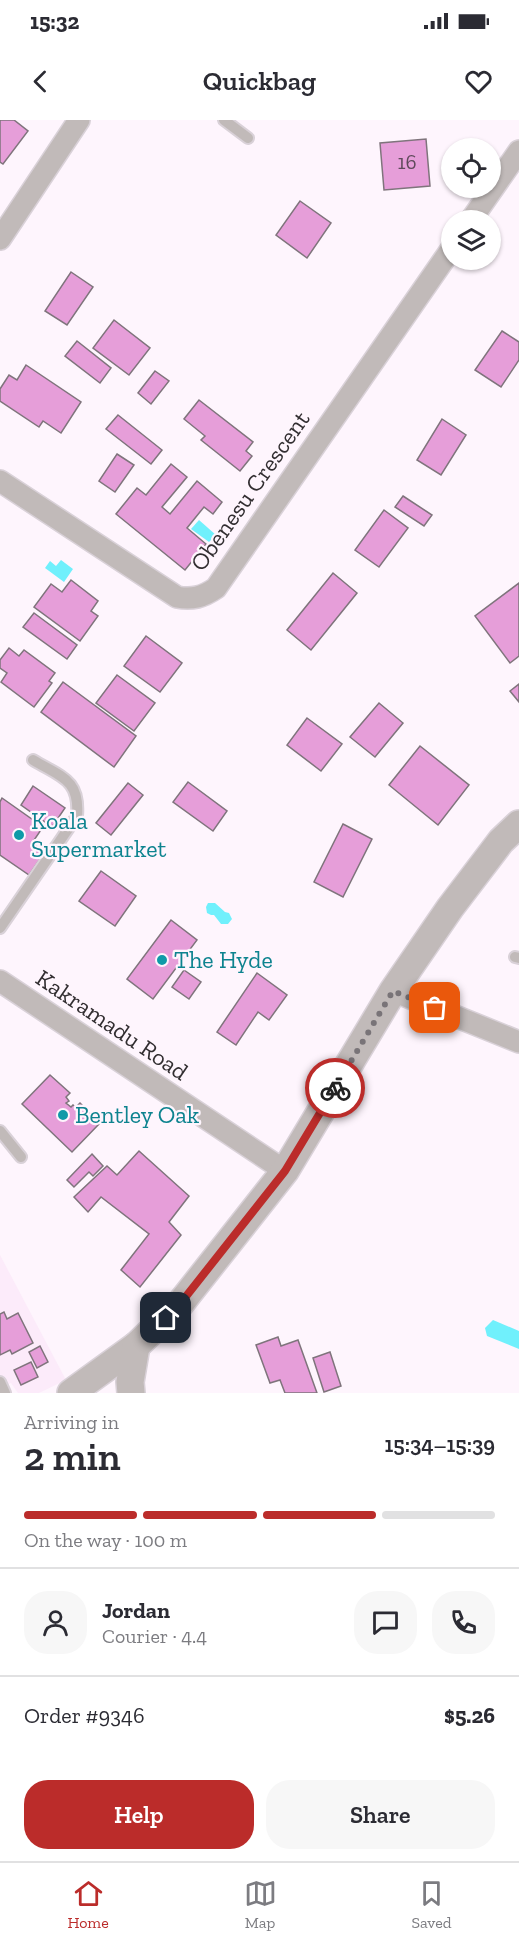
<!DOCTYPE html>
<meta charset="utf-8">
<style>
body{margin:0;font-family:"Zilla Slab",serif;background:#f7f7f7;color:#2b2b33;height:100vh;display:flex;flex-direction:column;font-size:22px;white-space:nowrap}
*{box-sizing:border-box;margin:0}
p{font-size:20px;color:#7c7c81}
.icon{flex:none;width:33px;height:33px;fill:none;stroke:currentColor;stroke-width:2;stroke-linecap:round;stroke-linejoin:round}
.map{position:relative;height:1273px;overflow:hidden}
.panel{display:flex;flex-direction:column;background:#fff;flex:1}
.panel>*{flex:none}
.controls{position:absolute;left:441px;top:18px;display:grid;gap:12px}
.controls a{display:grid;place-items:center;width:60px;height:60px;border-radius:50%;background:#fff;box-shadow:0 2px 4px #0004;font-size:30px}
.pin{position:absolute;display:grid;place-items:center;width:51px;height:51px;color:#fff;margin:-26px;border-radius:12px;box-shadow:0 3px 9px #0006}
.courier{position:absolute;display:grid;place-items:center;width:60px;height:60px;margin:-30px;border:4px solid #bb2c2a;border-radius:50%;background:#fff;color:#222;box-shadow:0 2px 8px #0007}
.head em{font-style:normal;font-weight:600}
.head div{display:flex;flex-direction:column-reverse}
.head{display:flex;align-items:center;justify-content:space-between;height:102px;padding:0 24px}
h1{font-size:39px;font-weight:600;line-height:45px}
.bar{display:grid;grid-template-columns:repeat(4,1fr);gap:9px 6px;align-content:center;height:72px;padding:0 24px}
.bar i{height:8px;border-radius:4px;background:#e1e1e2}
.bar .on{background:#bb2c2a}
.bar p{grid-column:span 4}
.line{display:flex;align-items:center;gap:15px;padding:0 24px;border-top:2px solid #e1e1e2}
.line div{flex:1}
.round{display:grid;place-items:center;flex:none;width:63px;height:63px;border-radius:24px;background:#f7f7f7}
.button{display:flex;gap:12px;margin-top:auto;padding:12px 24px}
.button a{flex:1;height:69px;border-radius:24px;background:#bb2c2a;color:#fff;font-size:24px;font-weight:600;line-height:69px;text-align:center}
.button a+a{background:#f7f7f7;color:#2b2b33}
.status{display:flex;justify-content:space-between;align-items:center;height:42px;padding:0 30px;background:#fff;direction:ltr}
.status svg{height:16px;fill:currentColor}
header{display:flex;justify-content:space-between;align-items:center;height:78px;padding:0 24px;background:#fff;font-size:27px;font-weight:600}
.menu{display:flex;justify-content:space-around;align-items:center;height:84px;border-top:2px solid #e1e1e2;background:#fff;font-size:16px;color:#7c7c81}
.menu a{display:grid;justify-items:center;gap:3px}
.menu .on{color:#bb2c2a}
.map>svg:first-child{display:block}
.built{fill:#fcebfa}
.water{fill:#70f0fc}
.building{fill:#e69ed9;stroke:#7f747c;stroke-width:1.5}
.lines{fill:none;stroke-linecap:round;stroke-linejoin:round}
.service-casing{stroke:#d9d1d8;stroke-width:14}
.minor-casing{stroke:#d9d1d8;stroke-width:24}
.tertiary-casing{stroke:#d9d1d8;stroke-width:30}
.service{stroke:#c1bab9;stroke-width:10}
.minor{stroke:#c1bab9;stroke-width:21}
.tertiary{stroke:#c1bab9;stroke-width:27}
.done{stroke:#797478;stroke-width:6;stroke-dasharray:0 10.8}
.route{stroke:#bb2c2a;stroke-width:8}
.culture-dot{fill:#0f9aa8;stroke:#fef5fd;stroke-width:2}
.labels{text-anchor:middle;stroke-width:4.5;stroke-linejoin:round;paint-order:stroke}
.number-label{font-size:21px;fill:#5f4a5b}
.street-label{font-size:24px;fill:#322e31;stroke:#fef5fd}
.culture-label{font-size:24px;fill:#0d838f;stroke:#fef5fd;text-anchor:start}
</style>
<div class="status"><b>15:32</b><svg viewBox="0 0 49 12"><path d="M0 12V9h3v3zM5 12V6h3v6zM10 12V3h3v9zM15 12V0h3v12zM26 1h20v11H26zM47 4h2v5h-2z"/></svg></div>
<header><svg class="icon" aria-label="back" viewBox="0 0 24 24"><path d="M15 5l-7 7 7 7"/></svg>Quickbag<svg class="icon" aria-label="heart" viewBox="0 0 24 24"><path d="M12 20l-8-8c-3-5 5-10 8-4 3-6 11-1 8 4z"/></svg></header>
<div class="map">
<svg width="519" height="1273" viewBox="0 0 519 1273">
<rect width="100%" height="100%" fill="#fef5fd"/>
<!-- built -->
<path class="built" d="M 0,1135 L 66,1260 L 39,1273 L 18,1273 L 11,1263 L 0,1268 Z"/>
<!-- water -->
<g class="water">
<path d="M 199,400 L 216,415 L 209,422 L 191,409 Z"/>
<path d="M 61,440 L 73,449 L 64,462 L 45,448 L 50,441 L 56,446 Z"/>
<path d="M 208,783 L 215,783 L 225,792 L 229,793 L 232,799 L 228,804 L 221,804 L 214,795 L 211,795 L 207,793 L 206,787 Z"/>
<path d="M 493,1200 L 519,1211 L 519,1229 L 487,1216 L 485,1208 Z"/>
</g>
<!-- building -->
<g class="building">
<path d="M 0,0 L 14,0 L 28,11 L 3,44 L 0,42 Z"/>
<path d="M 426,19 L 430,66 L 384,70 L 380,23 Z"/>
<path d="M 300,81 L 331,103 L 307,138 L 276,115 Z"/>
<path d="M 71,152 L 93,167 L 67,205 L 45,191 Z"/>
<path d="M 114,200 L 150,228 L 129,255 L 93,228 Z"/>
<path d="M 502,211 L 519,222 L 519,240 L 501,267 L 475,250 Z"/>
<path d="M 77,221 L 111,248 L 100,263 L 65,236 Z"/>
<path d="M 26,245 L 81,282 L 61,313 L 43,301 L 39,307 L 0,281 L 0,269 L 9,255 L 17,260 Z"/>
<path d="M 155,251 L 169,261 L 151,284 L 138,273 Z"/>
<path d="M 199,280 L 253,322 L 246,331 L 252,336 L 240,351 L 201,320 L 205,316 L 184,299 Z"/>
<path d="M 118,295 L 162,330 L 151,344 L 106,309 Z"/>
<path d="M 442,299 L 466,315 L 441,355 L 417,340 Z"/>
<path d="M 117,334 L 134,345 L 115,372 L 99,361 Z"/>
<path d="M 171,344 L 187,357 L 162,387 L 170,394 L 197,361 L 222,382 L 213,394 L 204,387 L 187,408 L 206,424 L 185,450 L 116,394 L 137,368 L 146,375 Z"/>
<path d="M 403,376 L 432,395 L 424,406 L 395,387 Z"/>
<path d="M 384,390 L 408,408 L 379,447 L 355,430 Z"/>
<path d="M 333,453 L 357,473 L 311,530 L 287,510 Z"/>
<path d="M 71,460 L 98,481 L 91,491 L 98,496 L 80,521 L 34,487 L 51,464 L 62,472 Z"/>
<path d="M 519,463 L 519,536 L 510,543 L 475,496 Z"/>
<path d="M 34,493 L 77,525 L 67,539 L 23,507 Z"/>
<path d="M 146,516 L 182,543 L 160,572 L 124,546 Z"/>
<path d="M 9,528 L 19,536 L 24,530 L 55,553 L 49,561 L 52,563 L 34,587 L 1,562 L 7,553 L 0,548 L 0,540 Z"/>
<path d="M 117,555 L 155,583 L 134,611 L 96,583 Z"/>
<path d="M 63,562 L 136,616 L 114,647 L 41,592 Z"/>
<path d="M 519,564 L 519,582 L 510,571 Z"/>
<path d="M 379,583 L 403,603 L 375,637 L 350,617 Z"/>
<path d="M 307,598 L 342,624 L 321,651 L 287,625 Z"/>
<path d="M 420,626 L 469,665 L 438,705 L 389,665 Z"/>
<path d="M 188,662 L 227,691 L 213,711 L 173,682 Z"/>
<path d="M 128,663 L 143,675 L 111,715 L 96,703 Z"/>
<path d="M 33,666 L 65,688 L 52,707 L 21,685 Z"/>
<path d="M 2,678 L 43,707 L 32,723 L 45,732 L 29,755 L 0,735 L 0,682 Z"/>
<path d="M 343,704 L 372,719 L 343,777 L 314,762 Z"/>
<path d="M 101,751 L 136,776 L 115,806 L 79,781 Z"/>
<path d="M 171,800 L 197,820 L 153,879 L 127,859 Z"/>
<path d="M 184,850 L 201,862 L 189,879 L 172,867 Z"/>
<path d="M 257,853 L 287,875 L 269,900 L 258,892 L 236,925 L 217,912 Z"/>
<path d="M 50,955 L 70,973 L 66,977 L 69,981 L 66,983 L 71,987 L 73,985 L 76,987 L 80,983 L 100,1003 L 72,1032 L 22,984 Z"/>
<path d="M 139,1031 L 189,1076 L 169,1102 L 181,1115 L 140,1167 L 121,1150 L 149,1114 L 101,1077 L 88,1092 L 74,1077 L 107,1046 L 117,1055 Z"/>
<path d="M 92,1034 L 103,1046 L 93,1056 L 89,1052 L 74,1067 L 67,1060 Z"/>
<path d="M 4,1192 L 7,1199 L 18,1193 L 33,1223 L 12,1234 L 10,1230 L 0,1235 L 0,1194 Z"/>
<path d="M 278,1217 L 281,1226 L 298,1220 L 317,1273 L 285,1273 L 280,1260 L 270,1263 L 256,1225 Z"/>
<path d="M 40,1226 L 48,1242 L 37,1248 L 29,1232 Z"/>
<path d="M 330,1232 L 341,1266 L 324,1272 L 313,1238 Z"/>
<path d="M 31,1242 L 38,1257 L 21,1265 L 14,1250 Z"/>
</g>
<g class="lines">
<!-- service casing -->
<g class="service-casing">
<g id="service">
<path d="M 224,0 L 248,18"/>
<path d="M 0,808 L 77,696 C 80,659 61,657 33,640"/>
<path d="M 515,837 L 519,838"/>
<path d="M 0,1011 L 21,1037"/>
<path d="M 0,1262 L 5,1273"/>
</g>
</g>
<!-- minor casing -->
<g class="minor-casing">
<g id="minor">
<path d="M 471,100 L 519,31"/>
<path d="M 0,119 L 79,0"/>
<path d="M 0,361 L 177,477 C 192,480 203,477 216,468 L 452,128"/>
<path d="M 0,861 L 285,1051"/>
<path d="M 393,871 L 519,922"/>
</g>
</g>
<!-- tertiary casing -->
<g class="tertiary-casing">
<g id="tertiary">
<path d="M 71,1273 L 136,1226 L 180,1184 L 285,1051 L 393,871 L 450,788 L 501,721 L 519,704"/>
<path d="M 131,1273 L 130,1262 L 136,1226"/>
</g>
</g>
<!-- service -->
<use href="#service" class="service"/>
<!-- minor -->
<use href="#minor" class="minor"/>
<!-- tertiary -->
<use href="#tertiary" class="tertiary"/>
</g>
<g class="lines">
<!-- done -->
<path class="done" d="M 335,968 L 393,871 L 435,888"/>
<!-- route -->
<path class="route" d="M 166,1198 L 180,1184 L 285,1051 L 335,968"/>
</g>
<!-- markers -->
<g class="culture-dot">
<circle cx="19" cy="715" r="6"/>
<circle cx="162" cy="840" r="6"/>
<circle cx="63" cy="995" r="6"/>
</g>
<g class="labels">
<!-- number labels -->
<g class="number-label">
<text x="407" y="49">16</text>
</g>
<!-- street labels -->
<g class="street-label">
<text transform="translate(250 371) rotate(-55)" y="8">Obenesu Crescent</text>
<text transform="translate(112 905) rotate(34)" y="8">Kakramadu Road</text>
</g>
<!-- culture labels -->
<g class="culture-label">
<text x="31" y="709">Koala<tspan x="31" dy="28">Supermarket</tspan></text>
<text x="174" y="848">The Hyde</text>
<text x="75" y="1003">Bentley Oak</text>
</g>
</g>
</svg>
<div class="controls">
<a><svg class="icon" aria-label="locate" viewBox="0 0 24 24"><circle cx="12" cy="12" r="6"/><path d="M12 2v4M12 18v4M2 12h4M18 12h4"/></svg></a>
<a><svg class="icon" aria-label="layers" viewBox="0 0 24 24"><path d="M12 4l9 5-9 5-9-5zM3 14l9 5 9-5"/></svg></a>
</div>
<div class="pin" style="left:435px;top:888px;background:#ea580c"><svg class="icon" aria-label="bag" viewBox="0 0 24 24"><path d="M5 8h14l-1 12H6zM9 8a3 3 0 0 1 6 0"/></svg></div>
<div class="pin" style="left:166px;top:1198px;background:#1f2937"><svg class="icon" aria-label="home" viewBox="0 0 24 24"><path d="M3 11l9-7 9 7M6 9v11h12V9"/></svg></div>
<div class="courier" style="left:335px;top:968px"><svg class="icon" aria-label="bike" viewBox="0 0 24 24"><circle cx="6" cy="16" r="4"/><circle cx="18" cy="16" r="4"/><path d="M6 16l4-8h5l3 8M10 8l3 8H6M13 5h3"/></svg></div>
</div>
<section class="panel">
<div class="head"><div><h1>2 min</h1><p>Arriving in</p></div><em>15:34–15:39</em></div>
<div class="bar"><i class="on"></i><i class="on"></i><i class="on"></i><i></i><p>On the way · 100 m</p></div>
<div class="line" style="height:108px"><a class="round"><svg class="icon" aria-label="person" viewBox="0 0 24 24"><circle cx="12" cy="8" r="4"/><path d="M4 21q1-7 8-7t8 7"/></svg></a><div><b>Jordan</b><p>Courier · 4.4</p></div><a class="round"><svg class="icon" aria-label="chat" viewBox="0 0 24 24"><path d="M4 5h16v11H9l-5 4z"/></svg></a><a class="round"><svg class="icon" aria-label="phone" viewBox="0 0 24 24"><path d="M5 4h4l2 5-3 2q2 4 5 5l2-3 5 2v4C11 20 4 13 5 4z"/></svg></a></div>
<div class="line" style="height:78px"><div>Order #9346</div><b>$5.26</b></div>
<div class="button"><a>Help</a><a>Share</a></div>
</section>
<nav class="menu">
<a class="on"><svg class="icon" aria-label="home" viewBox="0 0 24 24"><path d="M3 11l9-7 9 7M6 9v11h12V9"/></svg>Home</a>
<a><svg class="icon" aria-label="map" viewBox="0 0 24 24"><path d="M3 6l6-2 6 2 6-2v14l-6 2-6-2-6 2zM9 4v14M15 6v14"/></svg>Map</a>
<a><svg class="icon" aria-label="saved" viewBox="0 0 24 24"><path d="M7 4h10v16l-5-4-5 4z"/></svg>Saved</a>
</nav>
